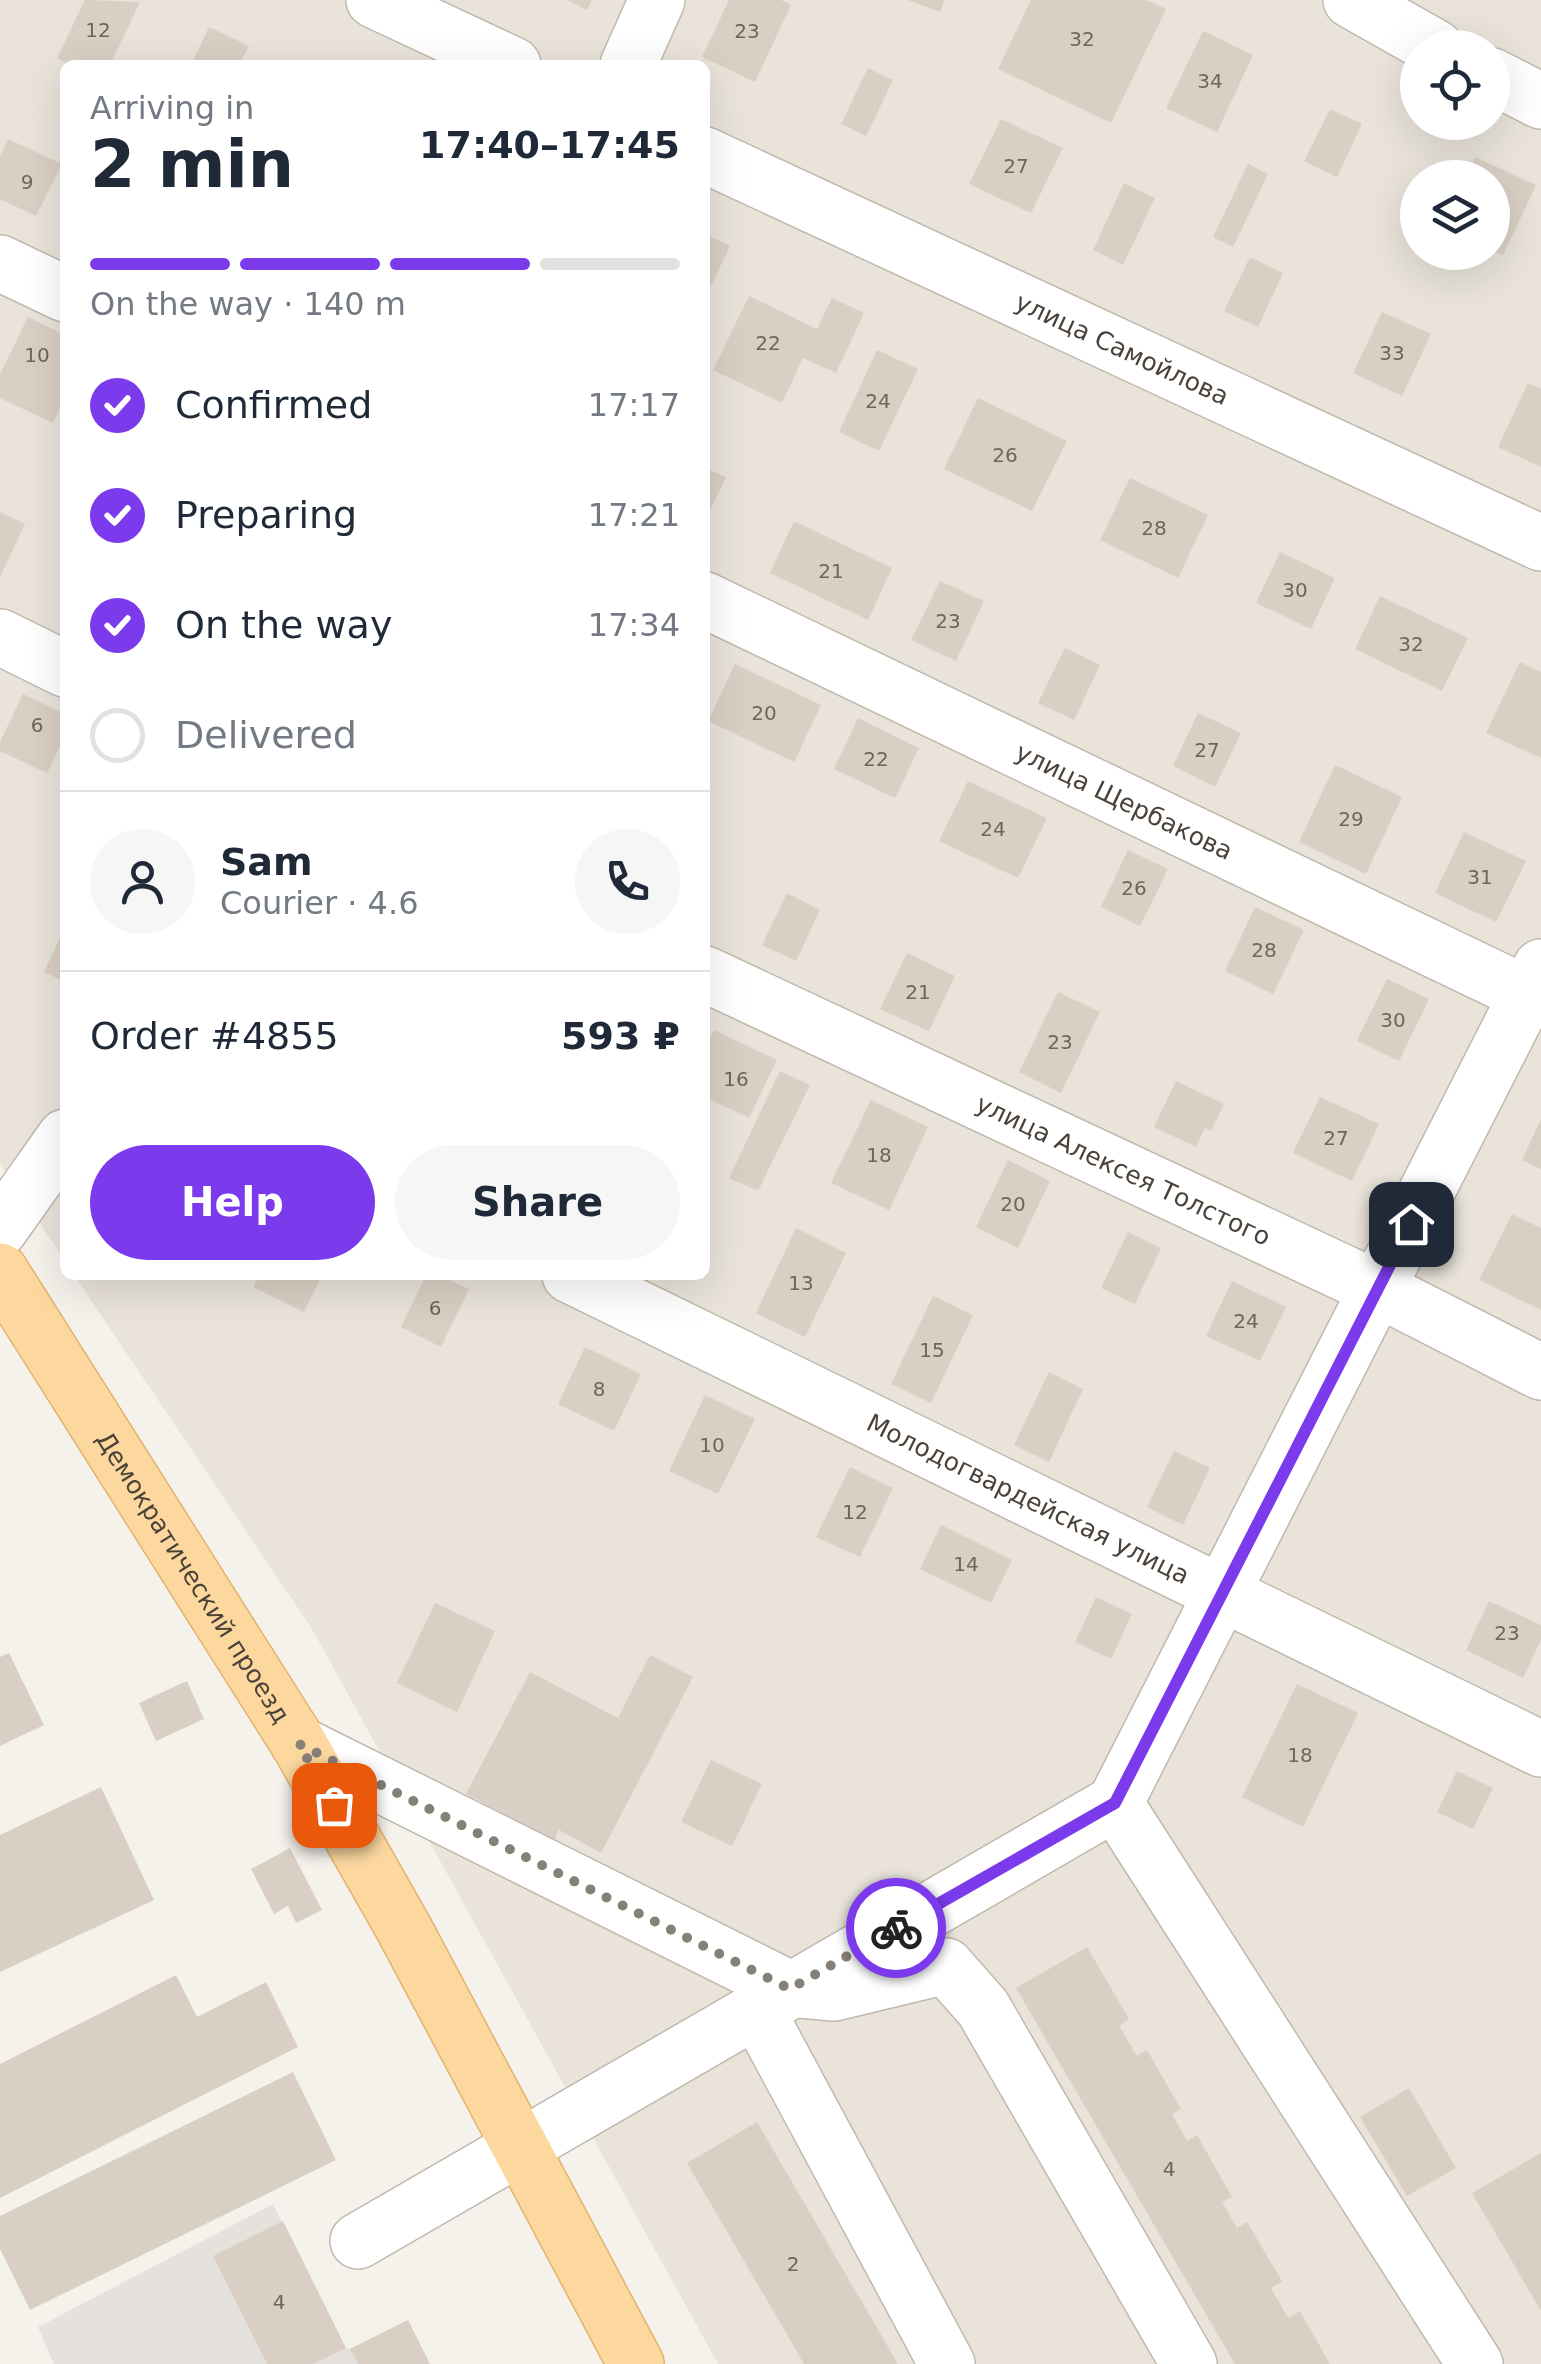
<!DOCTYPE html>
<meta charset="utf-8">
<style>
body{margin:0;font-family:"DejaVu Sans",sans-serif;background:#f6f6f7;color:#1f2937;height:100vh;display:flex;flex-direction:column;font-size:38px;white-space:nowrap}
*{box-sizing:border-box;margin:0}
p{font-size:32px;color:#747a83}
.icon{flex:none;width:55px;height:55px;fill:none;stroke:currentColor;stroke-width:2;stroke-linecap:round;stroke-linejoin:round}
.map{position:relative;flex:1;overflow:hidden}
.details{position:absolute;left:60px;top:60px;width:650px;height:1220px;display:flex;flex-direction:column;background:#fff;border-radius:15px;box-shadow:0 10px 40px #0002}
.details>*{flex:none}
.tools{position:absolute;left:1400px;top:30px;display:grid;gap:20px}
.tools a{display:grid;place-items:center;width:110px;height:110px;border-radius:50%;background:#fff;box-shadow:0 10px 40px #0002;font-size:50px}
.pin{position:absolute;display:grid;place-items:center;width:85px;height:85px;color:#fff;margin:-42px;border-radius:20px;box-shadow:0 5px 15px #0006}
.courier{position:absolute;display:grid;place-items:center;width:100px;height:100px;margin:-50px;border:8px solid #7c3aed;border-radius:50%;background:#fff;color:#222;box-shadow:0 2px 12px #0007}
.overview em{font-style:normal;font-weight:800}
.overview div{display:flex;flex-direction:column-reverse}
.overview{display:flex;align-items:center;justify-content:space-between;height:170px;padding:0 30px}
h1{font-size:65px;font-weight:800;line-height:75px}
.bar{display:grid;grid-template-columns:repeat(4,1fr);gap:15px 10px;align-content:center;height:120px;padding:0 30px}
.bar i{height:12px;border-radius:8px;background:#e0e1e3}
.bar .current{background:#7c3aed}
.bar p{grid-column:span 4}
.line{display:flex;align-items:center;gap:25px;padding:0 30px;border-top:2px solid #e0e1e3}
.line div{flex:1}
.round{display:grid;place-items:center;flex:none;width:105px;height:105px;border-radius:52px;background:#f6f6f7}
ol{padding:0 30px;list-style:none}
li{display:flex;align-items:center;gap:30px;height:110px}
li p{margin-inline-start:auto}
li .icon{padding:10px;border-radius:50%;background:#7c3aed;color:#fff;stroke-width:4}
li:last-child{color:#747a83}
li i{width:55px;height:55px;border:5px solid #e0e1e3;border-radius:50%}
.primary-button{display:flex;gap:20px;margin-top:auto;padding:20px 30px}
.primary-button a{flex:1;height:115px;border-radius:60px;background:#7c3aed;color:#fff;font-size:40px;font-weight:800;line-height:115px;text-align:center}
.primary-button a+a{background:#f6f6f7;color:#1f2937}
.map>svg:first-child{display:block}
.residential{fill:#e9e3da;fill-rule:evenodd}
.industrial{fill:#e5e1dd}
.building{fill:#dacfc4}
.lines{fill:none;stroke-linecap:round;stroke-linejoin:round}
.minor-casing{stroke:#c1b8ae;stroke-width:58}
.major-casing{stroke:#e2b36e;stroke-width:58}
.minor{stroke:#fff;stroke-width:55}
.major{stroke:#fcd89f;stroke-width:55}
.done{stroke:#868078;stroke-width:10;stroke-dasharray:0 18}
.route{stroke:#7c3aed;stroke-width:12}
.labels{text-anchor:middle;stroke-width:9;stroke-linejoin:round;paint-order:stroke}
.number-label{font-size:20px;fill:#6e655c}
.street-label{font-size:25px;fill:#4a4239;stroke:#fff}
</style>
<div class="map">
<svg width="1541" height="2364" viewBox="0 0 1541 2364">
<rect width="100%" height="100%" fill="#f5f2ec"/>
<!-- residential -->
<path class="residential" d="M 0,0 L 1541,0 L 1541,2364 L 718,2364 L 312,1629 L 74,1275 L 705,1275 L 705,65 L 65,65 L 65,1261 L 0,1164 ZM 1418,48 L 1492,48 L 1492,122 L 1418,122 ZM 1418,178 L 1492,178 L 1492,252 L 1418,252 Z"/>
<!-- industrial -->
<path class="industrial" d="M 273,2204 L 346,2348 L 350,2349 L 408,2320 L 430,2364 L 54,2364 L 38,2327 Z"/>
<!-- building -->
<g class="building">
<path d="M 85,0 L 140,2 L 110,65 L 71,65 L 57,58 Z"/>
<path d="M 567,0 L 592,0 L 587,10 Z"/>
<path d="M 729,0 L 781,0 L 791,5 L 755,82 L 702,57 Z"/>
<path d="M 908,0 L 944,0 L 940,12 Z"/>
<path d="M 1031,0 L 1146,0 L 1166,9 L 1111,123 L 998,69 Z"/>
<path d="M 209,27 L 249,46 L 239,65 L 191,65 Z"/>
<path d="M 1203,31 L 1253,55 L 1217,132 L 1166,108 Z"/>
<path d="M 868,68 L 893,80 L 866,136 L 841,124 Z"/>
<path d="M 1330,109 L 1362,124 L 1337,177 L 1304,161 Z"/>
<path d="M 1001,119 L 1063,148 L 1031,213 L 969,184 Z"/>
<path d="M 8,139 L 62,164 L 36,216 L 0,199 L 0,156 Z"/>
<path d="M 1475,157 L 1536,185 L 1503,255 L 1492,251 L 1492,178 L 1466,178 Z"/>
<path d="M 1248,164 L 1268,174 L 1233,247 L 1213,237 Z"/>
<path d="M 1124,183 L 1155,198 L 1123,265 L 1093,250 Z"/>
<path d="M 705,234 L 730,246 L 711,286 L 705,283 Z"/>
<path d="M 1250,257 L 1283,273 L 1258,327 L 1224,311 Z"/>
<path d="M 749,296 L 817,329 L 832,298 L 864,313 L 836,373 L 803,358 L 782,403 L 713,370 Z"/>
<path d="M 1382,312 L 1431,334 L 1402,396 L 1353,373 Z"/>
<path d="M 28,317 L 65,335 L 65,397 L 53,423 L 0,398 L 0,374 Z"/>
<path d="M 877,350 L 918,369 L 879,451 L 839,432 Z"/>
<path d="M 1528,383 L 1541,389 L 1541,467 L 1498,447 Z"/>
<path d="M 978,398 L 1067,441 L 1032,511 L 944,469 Z"/>
<path d="M 705,468 L 726,477 L 705,521 Z"/>
<path d="M 1130,478 L 1208,515 L 1178,578 L 1100,540 Z"/>
<path d="M 0,512 L 25,524 L 0,577 Z"/>
<path d="M 794,521 L 892,568 L 868,620 L 770,573 Z"/>
<path d="M 1280,552 L 1335,578 L 1311,629 L 1256,603 Z"/>
<path d="M 940,581 L 984,601 L 956,661 L 911,640 Z"/>
<path d="M 1380,596 L 1468,638 L 1442,691 L 1355,649 Z"/>
<path d="M 1065,648 L 1100,665 L 1074,720 L 1038,703 Z"/>
<path d="M 1520,662 L 1541,672 L 1541,758 L 1486,733 Z"/>
<path d="M 735,664 L 821,705 L 794,762 L 708,721 Z"/>
<path d="M 23,694 L 65,714 L 65,736 L 47,773 L 0,751 L 0,742 Z"/>
<path d="M 1198,713 L 1241,733 L 1215,787 L 1173,766 Z"/>
<path d="M 858,718 L 919,748 L 895,798 L 834,769 Z"/>
<path d="M 1335,765 L 1402,797 L 1366,874 L 1299,842 Z"/>
<path d="M 968,781 L 1047,818 L 1018,878 L 939,841 Z"/>
<path d="M 1464,832 L 1526,861 L 1496,922 L 1435,893 Z"/>
<path d="M 1128,850 L 1168,869 L 1140,926 L 1101,907 Z"/>
<path d="M 787,893 L 820,910 L 796,961 L 762,945 Z"/>
<path d="M 1255,907 L 1304,930 L 1273,994 L 1225,971 Z"/>
<path d="M 65,927 L 65,982 L 44,972 Z"/>
<path d="M 907,953 L 955,976 L 929,1031 L 880,1009 Z"/>
<path d="M 1387,979 L 1429,999 L 1399,1061 L 1357,1041 Z"/>
<path d="M 1058,992 L 1100,1012 L 1061,1093 L 1019,1072 Z"/>
<path d="M 714,1030 L 777,1060 L 749,1118 L 705,1097 L 705,1050 Z"/>
<path d="M 780,1071 L 810,1085 L 758,1191 L 729,1178 Z"/>
<path d="M 1176,1081 L 1224,1104 L 1211,1131 L 1205,1128 L 1196,1147 L 1154,1127 Z"/>
<path d="M 1320,1097 L 1379,1124 L 1352,1181 L 1293,1153 Z"/>
<path d="M 871,1100 L 928,1127 L 889,1210 L 831,1183 Z"/>
<path d="M 1541,1119 L 1541,1169 L 1522,1160 Z"/>
<path d="M 1008,1160 L 1050,1181 L 1018,1248 L 976,1227 Z"/>
<path d="M 1512,1214 L 1541,1228 L 1541,1310 L 1479,1280 Z"/>
<path d="M 796,1228 L 846,1253 L 805,1337 L 756,1313 Z"/>
<path d="M 1128,1232 L 1161,1248 L 1135,1304 L 1101,1288 Z"/>
<path d="M 259,1275 L 322,1275 L 304,1312 L 253,1287 Z"/>
<path d="M 426,1275 L 439,1275 L 469,1289 L 441,1347 L 401,1327 Z"/>
<path d="M 1232,1281 L 1286,1307 L 1260,1361 L 1206,1336 Z"/>
<path d="M 933,1296 L 973,1315 L 931,1403 L 891,1384 Z"/>
<path d="M 585,1347 L 641,1374 L 614,1431 L 558,1404 Z"/>
<path d="M 1049,1372 L 1083,1389 L 1049,1462 L 1014,1445 Z"/>
<path d="M 705,1395 L 755,1419 L 718,1494 L 669,1471 Z"/>
<path d="M 1174,1451 L 1210,1468 L 1183,1525 L 1147,1507 Z"/>
<path d="M 850,1467 L 893,1488 L 860,1557 L 816,1537 Z"/>
<path d="M 941,1525 L 1012,1560 L 991,1603 L 920,1569 Z"/>
<path d="M 1096,1597 L 1132,1614 L 1111,1659 L 1075,1642 Z"/>
<path d="M 1489,1601 L 1541,1625 L 1541,1640 L 1523,1678 L 1466,1650 Z"/>
<path d="M 435,1603 L 495,1631 L 457,1712 L 397,1683 Z"/>
<path d="M 9,1653 L 44,1725 L 0,1746 L 0,1657 Z"/>
<path d="M 650,1655 L 693,1677 L 601,1853 L 559,1830 L 554,1840 L 466,1794 L 530,1672 L 618,1718 Z"/>
<path d="M 187,1681 L 204,1719 L 156,1741 L 139,1703 Z"/>
<path d="M 1297,1684 L 1358,1713 L 1303,1827 L 1242,1797 Z"/>
<path d="M 711,1760 L 762,1784 L 732,1846 L 681,1822 Z"/>
<path d="M 1457,1771 L 1493,1788 L 1473,1829 L 1437,1812 Z"/>
<path d="M 101,1787 L 154,1900 L 0,1972 L 0,1835 Z"/>
<path d="M 290,1848 L 322,1910 L 296,1923 L 288,1906 L 274,1914 L 251,1869 Z"/>
<path d="M 1087,1947 L 1129,2019 L 1119,2026 L 1137,2056 L 1147,2050 L 1181,2109 L 1172,2114 L 1187,2141 L 1197,2135 L 1232,2197 L 1222,2202 L 1237,2228 L 1247,2222 L 1282,2281 L 1271,2288 L 1288,2318 L 1300,2311 L 1330,2364 L 1235,2364 L 1016,1988 Z"/>
<path d="M 176,1975 L 197,2017 L 266,1982 L 298,2047 L 0,2198 L 0,2064 Z"/>
<path d="M 293,2072 L 336,2160 L 30,2310 L 0,2249 L 0,2216 Z"/>
<path d="M 1409,2088 L 1456,2168 L 1407,2196 L 1360,2117 Z"/>
<path d="M 757,2122 L 898,2364 L 804,2364 L 687,2163 Z"/>
<path d="M 1541,2153 L 1541,2311 L 1472,2193 Z"/>
<path d="M 283,2221 L 346,2348 L 313,2364 L 267,2364 L 213,2256 Z"/>
<path d="M 408,2320 L 430,2364 L 358,2364 L 350,2349 Z"/>
</g>
<g class="lines">
<!-- minor casing -->
<g class="minor-casing">
<g id="minor">
<path d="M 374,0 L 513,65"/>
<path d="M 1351,0 L 1436,48"/>
<path d="M 628,65 L 657,0"/>
<path d="M 1492,76 L 1541,101"/>
<path id="s1" d="M 705,155 L 1541,543"/>
<path d="M 0,263 L 65,294"/>
<path id="s2" d="M 705,600 L 1541,1001"/>
<path d="M 0,637 L 65,669"/>
<path id="s3" d="M 705,974 L 1378,1289 L 1541,1372"/>
<path d="M 0,1229 L 65,1137"/>
<path id="s4" d="M 570,1275 L 1541,1749"/>
<path d="M 299,1744 L 790,1989 L 834,1993 L 946,1966 L 983,2008 L 1189,2364"/>
<path d="M 1115,1803 L 1541,967"/>
<path d="M 1115,1803 L 1475,2364"/>
<path d="M 756,2009 L 947,2364"/>
<path d="M 358,2241 L 1115,1803"/>
</g>
</g>
<!-- major casing -->
<g class="major-casing">
<g id="major">
<path id="s5" d="M 0,1271 L 299,1744 L 403,1927 L 636,2364"/>
</g>
</g>
<!-- minor -->
<use href="#minor" class="minor"/>
<!-- major -->
<use href="#major" class="major"/>
</g>
<g class="lines">
<!-- done -->
<path class="done" d="M 334,1805 L 299,1744 L 790,1989 L 896,1928"/>
<!-- route -->
<path class="route" d="M 896,1928 L 1115,1803 L 1411,1224"/>
</g>
<g class="labels">
<!-- number labels -->
<g class="number-label">
<text x="98" y="37">12</text>
<text x="747" y="38">23</text>
<text x="1082" y="46">32</text>
<text x="1210" y="88">34</text>
<text x="1016" y="173">27</text>
<text x="27" y="189">9</text>
<text x="768" y="350">22</text>
<text x="1392" y="360">33</text>
<text x="37" y="362">10</text>
<text x="878" y="408">24</text>
<text x="1005" y="462">26</text>
<text x="1154" y="535">28</text>
<text x="831" y="578">21</text>
<text x="1295" y="597">30</text>
<text x="948" y="628">23</text>
<text x="1411" y="651">32</text>
<text x="764" y="720">20</text>
<text x="37" y="732">6</text>
<text x="1207" y="757">27</text>
<text x="876" y="766">22</text>
<text x="1351" y="826">29</text>
<text x="993" y="836">24</text>
<text x="1480" y="884">31</text>
<text x="1134" y="895">26</text>
<text x="1264" y="957">28</text>
<text x="918" y="999">21</text>
<text x="1393" y="1027">30</text>
<text x="1060" y="1049">23</text>
<text x="736" y="1086">16</text>
<text x="1336" y="1145">27</text>
<text x="879" y="1162">18</text>
<text x="1013" y="1211">20</text>
<text x="801" y="1290">13</text>
<text x="435" y="1315">6</text>
<text x="1246" y="1328">24</text>
<text x="932" y="1357">15</text>
<text x="599" y="1396">8</text>
<text x="712" y="1452">10</text>
<text x="855" y="1519">12</text>
<text x="966" y="1571">14</text>
<text x="1507" y="1640">23</text>
<text x="1300" y="1762">18</text>
<text x="1169" y="2176">4</text>
<text x="793" y="2271">2</text>
<text x="279" y="2309">4</text>
</g>
<!-- street labels -->
<g class="street-label">
<text dy="9" stroke="none"><textPath href="#s1" startOffset="460">улица Самойлова</textPath></text>
<text dy="9" stroke="none"><textPath href="#s2" startOffset="465">улица Щербакова</textPath></text>
<text dy="9" stroke="none"><textPath href="#s3" startOffset="462">улица Алексея Толстого</textPath></text>
<text dy="9" stroke="none"><textPath href="#s4" startOffset="510">Молодогвардейская улица</textPath></text>
<text dy="9" stroke="none"><textPath href="#s5" startOffset="362">Демократический проезд</textPath></text>
</g>
</g>
</svg>
<div class="tools">
<a><svg class="icon" aria-label="locate" viewBox="0 0 24 24"><circle cx="12" cy="12" r="6"/><path d="M12 2v4M12 18v4M2 12h4M18 12h4"/></svg></a>
<a><svg class="icon" aria-label="layers" viewBox="0 0 24 24"><path d="M12 4l9 5-9 5-9-5zM3 14l9 5 9-5"/></svg></a>
</div>
<div class="pin" style="left:334px;top:1805px;background:#ea580c"><svg class="icon" aria-label="bag" viewBox="0 0 24 24"><path d="M5 8h14l-1 12H6zM9 8a3 3 0 0 1 6 0"/></svg></div>
<div class="pin" style="left:1411px;top:1224px;background:#1f2937"><svg class="icon" aria-label="home" viewBox="0 0 24 24"><path d="M3 11l9-7 9 7M6 9v11h12V9"/></svg></div>
<div class="courier" style="left:896px;top:1928px"><svg class="icon" aria-label="bike" viewBox="0 0 24 24"><circle cx="6" cy="16" r="4"/><circle cx="18" cy="16" r="4"/><path d="M6 16l4-8h5l3 8M10 8l3 8H6M13 5h3"/></svg></div>
<section class="details">
<div class="overview"><div><h1>2 min</h1><p>Arriving in</p></div><em>17:40–17:45</em></div>
<div class="bar"><i class="current"></i><i class="current"></i><i class="current"></i><i></i><p>On the way · 140 m</p></div>
<ol>
<li><svg class="icon" aria-label="check" viewBox="0 0 24 24"><path d="M5 12l5 5 9-10"/></svg>Confirmed<p>17:17</p></li>
<li><svg class="icon" aria-label="check" viewBox="0 0 24 24"><path d="M5 12l5 5 9-10"/></svg>Preparing<p>17:21</p></li>
<li><svg class="icon" aria-label="check" viewBox="0 0 24 24"><path d="M5 12l5 5 9-10"/></svg>On the way<p>17:34</p></li>
<li><i></i>Delivered</li>
</ol>
<div class="line" style="height:180px"><a class="round"><svg class="icon" aria-label="person" viewBox="0 0 24 24"><circle cx="12" cy="8" r="4"/><path d="M4 21q1-7 8-7t8 7"/></svg></a><div><b>Sam</b><p>Courier · 4.6</p></div><a class="round"><svg class="icon" aria-label="phone" viewBox="0 0 24 24"><path d="M5 4h4l2 5-3 2q2 4 5 5l2-3 5 2v4C11 20 4 13 5 4z"/></svg></a></div>
<div class="line" style="height:130px"><div>Order #4855</div><b>593 ₽</b></div>
<div class="primary-button"><a>Help</a><a>Share</a></div>
</section>
</div>
